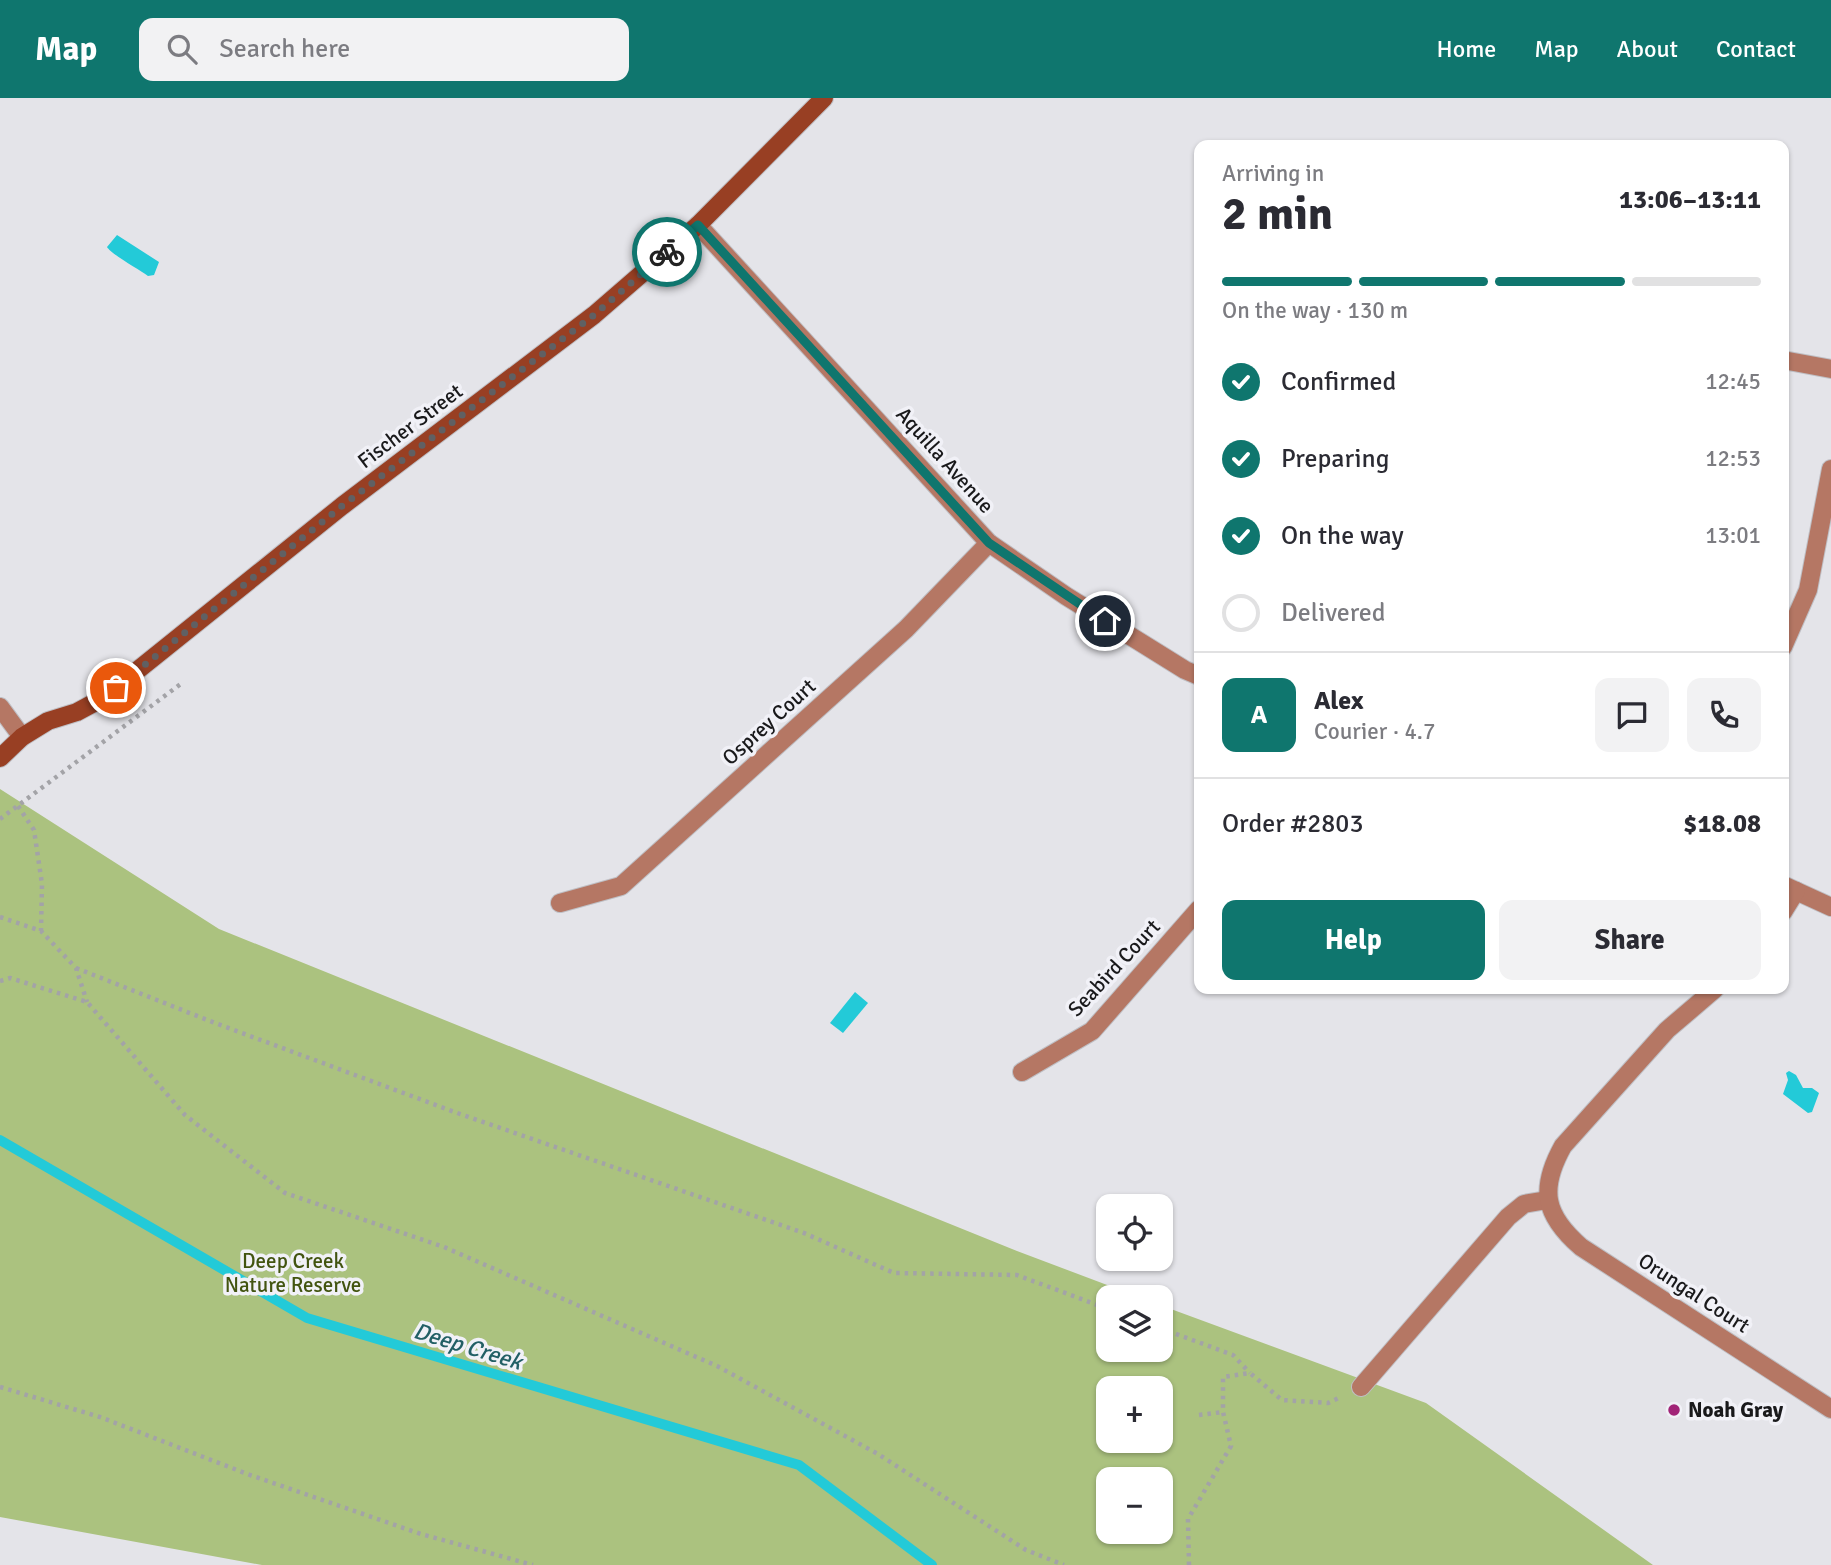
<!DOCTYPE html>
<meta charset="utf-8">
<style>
body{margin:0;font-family:Signika,sans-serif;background:#f2f2f3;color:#2b2b33;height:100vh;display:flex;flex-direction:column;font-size:26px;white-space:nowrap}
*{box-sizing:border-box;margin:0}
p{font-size:23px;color:#7c7c81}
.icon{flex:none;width:38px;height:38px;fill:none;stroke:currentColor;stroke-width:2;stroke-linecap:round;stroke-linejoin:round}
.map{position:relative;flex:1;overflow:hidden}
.sheet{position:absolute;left:1194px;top:42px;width:595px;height:854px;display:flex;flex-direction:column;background:#fff;border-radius:14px;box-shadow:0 2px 5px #0004}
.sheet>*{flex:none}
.controls{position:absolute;left:1096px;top:1096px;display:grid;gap:14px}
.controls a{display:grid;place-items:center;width:77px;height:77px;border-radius:14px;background:#fff;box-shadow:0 2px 5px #0004;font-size:35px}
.pin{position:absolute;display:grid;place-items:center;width:60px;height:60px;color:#fff;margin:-30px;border:4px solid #fff;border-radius:50%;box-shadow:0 2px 7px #0007}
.courier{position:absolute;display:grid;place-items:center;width:70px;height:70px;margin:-35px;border:5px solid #0f766e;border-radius:50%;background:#fff;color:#222;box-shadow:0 2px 9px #0007}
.overview em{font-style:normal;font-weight:700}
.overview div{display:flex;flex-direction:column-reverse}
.overview{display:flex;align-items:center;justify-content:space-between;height:119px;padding:0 28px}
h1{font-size:46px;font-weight:700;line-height:52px}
.bar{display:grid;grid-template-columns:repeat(4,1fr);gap:10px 7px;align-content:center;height:84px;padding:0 28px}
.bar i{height:9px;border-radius:5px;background:#e1e1e2}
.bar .on{background:#0f766e}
.bar p{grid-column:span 4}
.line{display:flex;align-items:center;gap:18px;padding:0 28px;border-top:2px solid #e1e1e2}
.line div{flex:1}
.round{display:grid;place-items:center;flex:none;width:74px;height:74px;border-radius:14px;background:#f2f2f3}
ol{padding:0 28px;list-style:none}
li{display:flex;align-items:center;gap:21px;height:77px}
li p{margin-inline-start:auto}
li .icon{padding:7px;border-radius:50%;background:#0f766e;color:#fff;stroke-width:4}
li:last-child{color:#7c7c81}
li i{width:38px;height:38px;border:4px solid #e1e1e2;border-radius:50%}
.button{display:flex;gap:14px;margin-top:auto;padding:14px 28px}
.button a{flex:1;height:80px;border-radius:14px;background:#0f766e;color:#fff;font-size:28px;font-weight:700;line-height:80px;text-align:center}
.button a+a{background:#f2f2f3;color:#2b2b33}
header{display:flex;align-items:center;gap:42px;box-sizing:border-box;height:98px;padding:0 35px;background:#0f766e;color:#fff}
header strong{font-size:33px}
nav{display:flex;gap:38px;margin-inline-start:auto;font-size:24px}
.search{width:490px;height:63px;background:#f2f2f3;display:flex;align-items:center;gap:18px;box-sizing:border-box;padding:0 24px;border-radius:14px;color:#7c7c81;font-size:26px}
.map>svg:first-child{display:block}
.green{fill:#abc27f;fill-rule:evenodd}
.water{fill:#23cad8}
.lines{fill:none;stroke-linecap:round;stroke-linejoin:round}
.stream{stroke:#23cad8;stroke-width:10}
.lane-casing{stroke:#bfbfc4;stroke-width:20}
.street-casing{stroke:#bfbfc4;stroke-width:20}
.secondary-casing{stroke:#bfbfc4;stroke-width:20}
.path{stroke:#a3a3a7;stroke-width:4.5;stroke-dasharray:3.5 5;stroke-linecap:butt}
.lane{stroke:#b57764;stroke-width:18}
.street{stroke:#b57764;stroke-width:18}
.secondary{stroke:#983f23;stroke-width:18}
.done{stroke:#606063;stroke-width:7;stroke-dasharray:0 12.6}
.route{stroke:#0f766e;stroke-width:9}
.poi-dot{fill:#a12377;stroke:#f1f1f7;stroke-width:2.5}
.labels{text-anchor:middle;stroke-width:7;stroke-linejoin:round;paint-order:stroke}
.street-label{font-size:21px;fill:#19191b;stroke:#f1f1f7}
.park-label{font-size:21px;fill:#425410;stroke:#f1f1f7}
.poi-label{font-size:21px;font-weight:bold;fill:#19191b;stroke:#f1f1f7;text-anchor:start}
.water-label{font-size:23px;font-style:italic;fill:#225f65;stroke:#f1f1f7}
</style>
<header>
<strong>Map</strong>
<div class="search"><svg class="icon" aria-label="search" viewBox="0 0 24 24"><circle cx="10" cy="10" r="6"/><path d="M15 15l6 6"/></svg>Search here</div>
<nav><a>Home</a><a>Map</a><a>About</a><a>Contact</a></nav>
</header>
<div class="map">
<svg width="1831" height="1467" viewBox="0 0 1831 1467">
<rect width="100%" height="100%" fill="#e4e4e9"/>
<!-- green -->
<path class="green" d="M 0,691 L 219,831 L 1017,1153 L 1139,1199 L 1108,1199 L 1108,1251 L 1160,1251 L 1160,1207 L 1426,1305 L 1653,1467 L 262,1467 L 0,1419 ZM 1108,1290 L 1160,1290 L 1160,1342 L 1108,1342 ZM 1108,1381 L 1160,1381 L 1160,1433 L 1108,1433 Z"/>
<!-- water -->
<g class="water">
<path d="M 117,137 L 159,164 L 154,177 L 148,178 C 140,172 111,156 107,149 Z"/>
<path d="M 855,894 L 868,905 L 843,935 L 830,925 Z"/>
<path d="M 1789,973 L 1796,977 L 1803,990 L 1812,990 L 1819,995 L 1812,1014 L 1808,1015 L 1783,996 L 1788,982 L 1786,975 Z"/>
</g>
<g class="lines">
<!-- stream -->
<path class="stream" d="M 0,1042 L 307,1220 L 799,1367 L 932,1467"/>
<!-- lane casing -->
<g class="lane-casing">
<path id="lane" d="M 1361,1289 L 1508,1119 L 1524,1106 L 1547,1102"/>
</g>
<!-- street casing -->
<g class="street-casing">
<g id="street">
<path d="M 698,127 L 989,445 L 1066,498 L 1185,572 L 1199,578"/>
<path d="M 1783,262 L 1831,271"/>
<path d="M 1783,549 L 1808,492 L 1831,371"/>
<path d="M 0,609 L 22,639"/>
<path d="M 1783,787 L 1831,809"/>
<path d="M 560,805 L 621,788 L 906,531 L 989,445"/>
<path d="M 1783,814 L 1796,793"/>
<path d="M 1715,891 L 1667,932 L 1563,1048 C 1539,1091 1544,1117 1581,1149 L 1831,1311"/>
<path d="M 1022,974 L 1092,933 L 1199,811"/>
</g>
</g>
<!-- secondary casing -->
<g class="secondary-casing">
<path id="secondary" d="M 0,660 L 22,639 L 48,623 L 77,614 L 103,600 L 342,408 L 594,217 L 698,127 L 824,0"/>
</g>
<!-- path -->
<g class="path">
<path d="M 18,708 L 34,732 L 42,786 L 41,833"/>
<path d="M 0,721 L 182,585"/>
<path d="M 0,819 L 41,833 L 76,870 L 87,904"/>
<path d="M 76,870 L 215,925 L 460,1016 L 804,1135 L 894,1175 L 1017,1177 L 1108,1211"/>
<path d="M 0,883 L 10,880 L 87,904 L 185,1017 L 285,1095 L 444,1149 L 717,1268 L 878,1356 L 1026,1452 L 1064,1467"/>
<path d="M 1160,1230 L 1233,1257 L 1250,1275"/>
<path d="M 0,1289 L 100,1319 L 250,1377 L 421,1436 L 533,1467"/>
<path d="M 1199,1317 L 1223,1314"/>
<path d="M 1189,1467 L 1188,1421 L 1231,1348 L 1223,1314 L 1223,1279 L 1250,1275 L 1282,1302 L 1328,1305 L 1341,1299"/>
</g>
<!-- lane -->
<use href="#lane" class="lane"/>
<!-- street -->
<use href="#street" class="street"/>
<!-- secondary -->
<use href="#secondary" class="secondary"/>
</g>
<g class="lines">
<!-- done -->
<path class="done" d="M 116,590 L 342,408 L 594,217 L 667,154"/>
<!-- route -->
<path class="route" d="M 667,154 L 698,127 L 989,445 L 1105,523"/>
</g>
<!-- markers -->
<circle class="poi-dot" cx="1674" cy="1312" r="7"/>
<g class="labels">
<!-- street labels -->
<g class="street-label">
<text transform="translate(410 328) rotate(-37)" y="7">Fischer Street</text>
<text transform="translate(945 362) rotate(48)" y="7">Aquilla Avenue</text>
<text transform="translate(769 624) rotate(-42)" y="7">Osprey Court</text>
<text transform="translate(1114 870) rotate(-47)" y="7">Seabird Court</text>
<text transform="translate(1694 1195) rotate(33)" y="7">Orungal Court</text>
</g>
<!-- park labels -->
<g class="park-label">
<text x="293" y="1170">Deep Creek<tspan x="293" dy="24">Nature Reserve</tspan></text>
</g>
<!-- poi labels -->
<g class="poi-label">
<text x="1688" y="1319">Noah Gray</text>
</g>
<!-- water labels -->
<g class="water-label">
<text transform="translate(468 1248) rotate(17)" y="8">Deep Creek</text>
</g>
</g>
</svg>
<div class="controls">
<a><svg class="icon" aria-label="locate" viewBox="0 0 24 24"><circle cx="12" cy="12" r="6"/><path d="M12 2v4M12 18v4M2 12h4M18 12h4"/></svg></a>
<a><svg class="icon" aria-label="layers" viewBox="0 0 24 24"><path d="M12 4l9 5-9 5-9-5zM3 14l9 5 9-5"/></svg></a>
<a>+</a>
<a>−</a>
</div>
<div class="pin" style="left:116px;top:590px;background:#ea580c"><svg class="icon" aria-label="bag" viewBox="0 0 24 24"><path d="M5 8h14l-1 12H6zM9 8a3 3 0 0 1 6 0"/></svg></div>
<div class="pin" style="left:1105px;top:523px;background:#1f2937"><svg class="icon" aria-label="home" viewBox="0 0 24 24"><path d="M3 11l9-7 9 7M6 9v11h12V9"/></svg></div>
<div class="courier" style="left:667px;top:154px"><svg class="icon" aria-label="bike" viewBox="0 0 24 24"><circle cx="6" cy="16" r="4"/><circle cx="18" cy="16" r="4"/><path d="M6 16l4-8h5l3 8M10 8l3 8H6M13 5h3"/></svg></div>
<section class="sheet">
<div class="overview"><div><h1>2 min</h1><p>Arriving in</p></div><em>13:06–13:11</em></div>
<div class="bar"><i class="on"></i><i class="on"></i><i class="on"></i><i></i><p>On the way · 130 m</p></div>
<ol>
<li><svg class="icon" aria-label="check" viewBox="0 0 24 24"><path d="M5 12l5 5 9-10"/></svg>Confirmed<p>12:45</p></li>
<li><svg class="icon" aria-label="check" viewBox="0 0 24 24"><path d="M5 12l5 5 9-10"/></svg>Preparing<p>12:53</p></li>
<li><svg class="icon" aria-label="check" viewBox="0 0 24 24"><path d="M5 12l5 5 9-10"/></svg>On the way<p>13:01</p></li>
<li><i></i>Delivered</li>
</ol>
<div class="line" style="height:126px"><b class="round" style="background:#0f766e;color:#fff">A</b><div><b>Alex</b><p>Courier · 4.7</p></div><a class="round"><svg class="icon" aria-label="chat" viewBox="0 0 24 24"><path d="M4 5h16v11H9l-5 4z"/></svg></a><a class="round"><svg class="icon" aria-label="phone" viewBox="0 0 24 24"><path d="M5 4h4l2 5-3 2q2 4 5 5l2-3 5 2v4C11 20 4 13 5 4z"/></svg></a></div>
<div class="line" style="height:91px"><div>Order #2803</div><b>$18.08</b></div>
<div class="button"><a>Help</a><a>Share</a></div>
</section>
</div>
